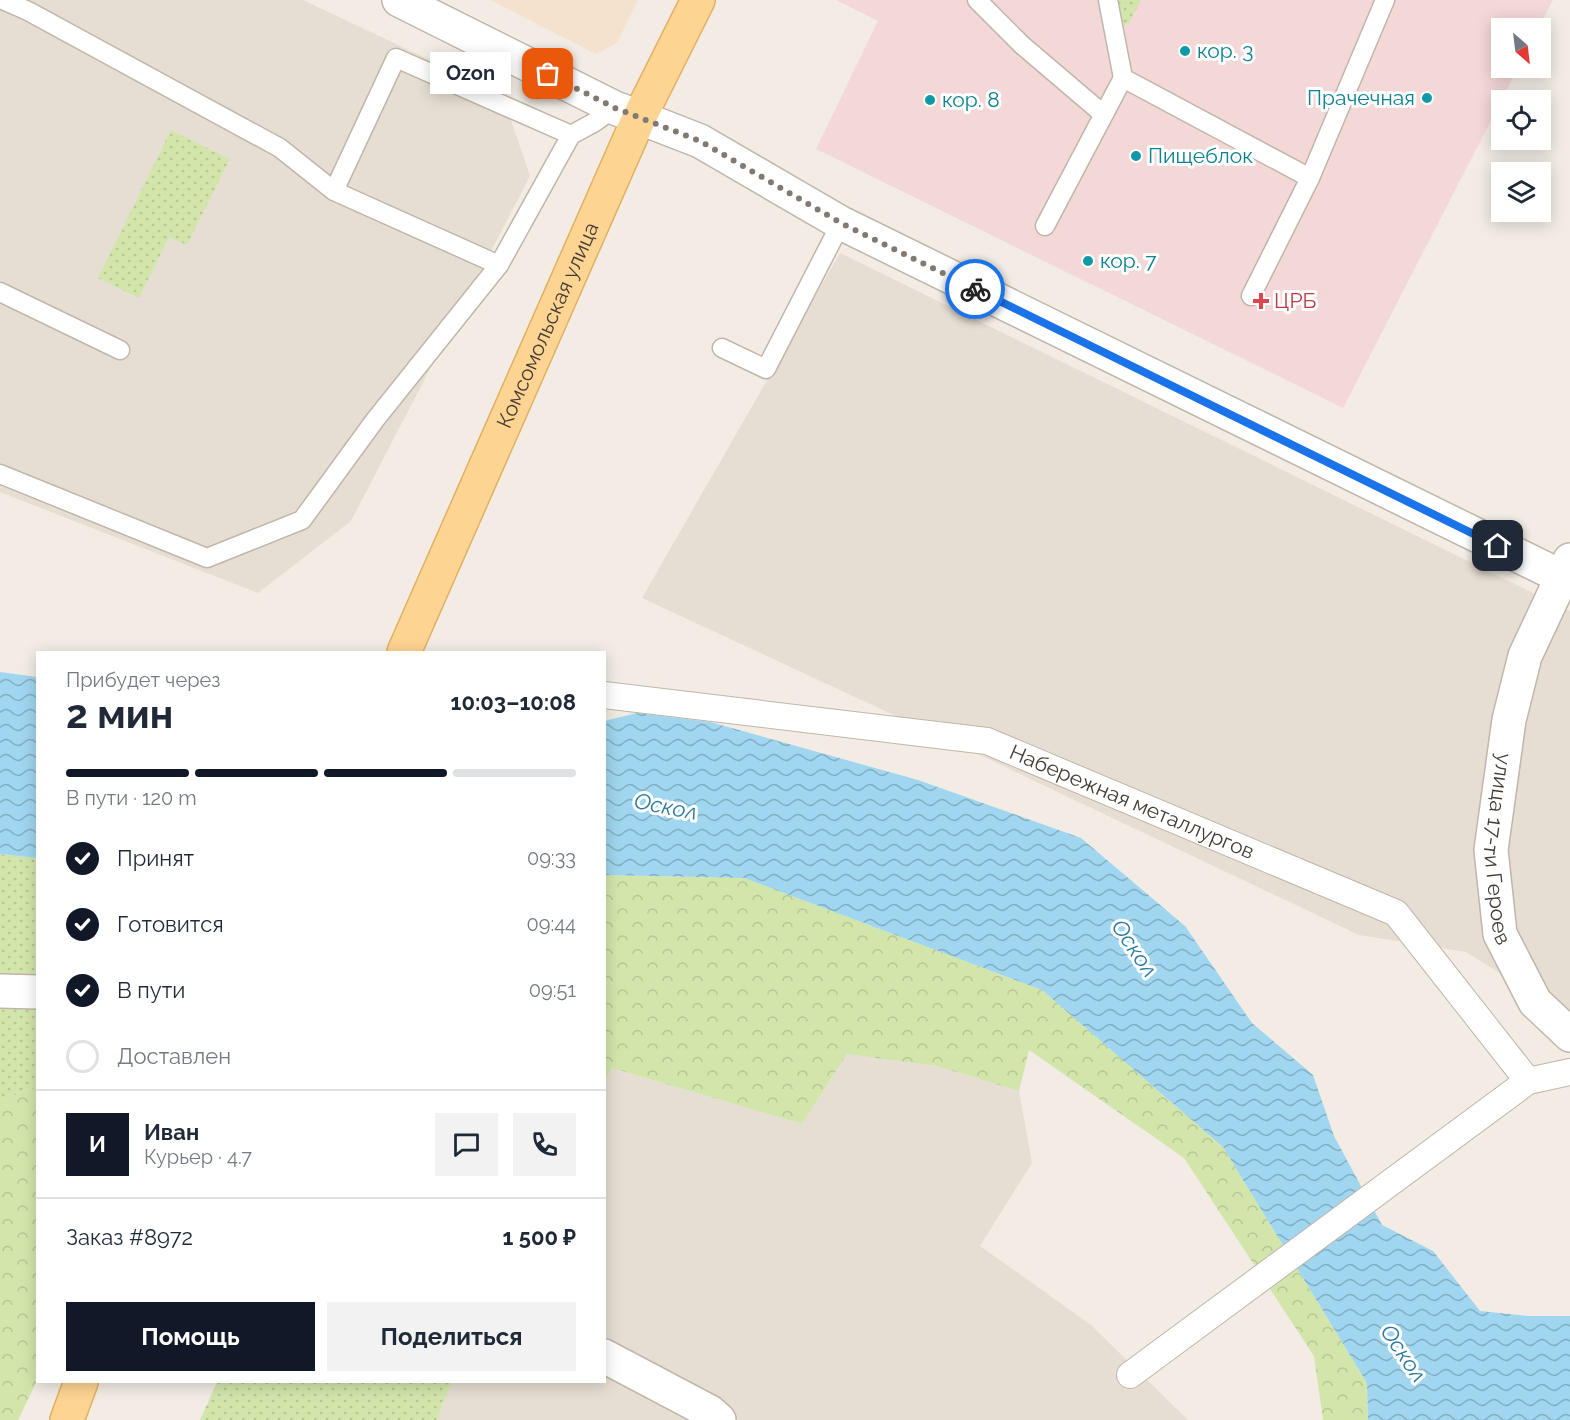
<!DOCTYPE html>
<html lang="ru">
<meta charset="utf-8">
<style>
body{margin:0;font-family:Raleway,sans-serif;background:#f2f2f3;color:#1f2937;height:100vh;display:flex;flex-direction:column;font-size:22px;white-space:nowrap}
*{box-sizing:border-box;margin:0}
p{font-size:20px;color:#747a83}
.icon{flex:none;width:33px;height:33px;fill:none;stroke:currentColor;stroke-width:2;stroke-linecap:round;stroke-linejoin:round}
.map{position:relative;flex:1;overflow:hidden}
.side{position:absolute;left:36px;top:651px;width:570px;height:732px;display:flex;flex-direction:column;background:#fff;border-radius:0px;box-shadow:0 3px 15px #0003}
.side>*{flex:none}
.needle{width:39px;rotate:152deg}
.controls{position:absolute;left:1491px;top:18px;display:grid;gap:12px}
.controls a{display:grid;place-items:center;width:60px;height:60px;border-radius:0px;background:#fff;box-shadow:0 3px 15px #0003;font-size:30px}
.pin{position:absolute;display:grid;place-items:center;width:51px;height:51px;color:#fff;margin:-26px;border-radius:12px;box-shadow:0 3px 9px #0006}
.courier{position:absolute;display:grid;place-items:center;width:60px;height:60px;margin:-30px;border:4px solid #1a73e8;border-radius:50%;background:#fff;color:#222;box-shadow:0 2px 8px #0007}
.bubble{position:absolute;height:42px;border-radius:0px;background:#fff;box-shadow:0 3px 15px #0003;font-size:20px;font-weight:700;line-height:42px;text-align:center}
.summary em{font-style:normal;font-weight:700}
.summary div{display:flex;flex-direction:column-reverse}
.summary{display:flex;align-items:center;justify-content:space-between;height:102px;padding:0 30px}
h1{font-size:39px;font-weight:700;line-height:45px}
.bar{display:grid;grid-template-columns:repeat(4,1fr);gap:9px 6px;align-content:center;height:72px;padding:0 30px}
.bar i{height:8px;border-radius:4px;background:#e0e1e3}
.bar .selected{background:#111827}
.bar p{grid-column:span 4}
.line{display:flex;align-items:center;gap:15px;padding:0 30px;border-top:2px solid #e0e1e3}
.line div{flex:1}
.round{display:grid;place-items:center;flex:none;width:63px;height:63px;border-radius:0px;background:#f2f2f3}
ol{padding:0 30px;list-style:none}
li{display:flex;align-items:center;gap:18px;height:66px}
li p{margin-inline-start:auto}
li .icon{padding:6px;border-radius:50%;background:#111827;color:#fff;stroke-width:4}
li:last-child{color:#747a83}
li i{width:33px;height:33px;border:3px solid #e0e1e3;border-radius:50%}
.primary-button{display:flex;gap:12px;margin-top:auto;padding:12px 30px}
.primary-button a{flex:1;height:69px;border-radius:0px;background:#111827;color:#fff;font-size:24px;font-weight:700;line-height:69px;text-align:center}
.primary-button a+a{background:#f2f2f3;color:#1f2937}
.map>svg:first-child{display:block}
.residential{fill:#e6ded2}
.commercial{fill:#f4e1ce}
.medical{fill:#f3d8d7}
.grass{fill:url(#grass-dots)}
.forest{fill:url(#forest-crowns)}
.water{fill:url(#water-waves)}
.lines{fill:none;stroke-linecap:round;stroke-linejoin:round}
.service-casing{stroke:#c0b6aa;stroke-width:21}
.pedestrian-casing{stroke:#c0b6aa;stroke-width:28}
.minor-casing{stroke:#c0b6aa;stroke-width:36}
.primary-casing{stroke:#e2af62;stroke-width:36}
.service{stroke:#fff;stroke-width:18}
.pedestrian{stroke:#fff;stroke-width:26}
.minor{stroke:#fff;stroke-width:33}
.primary{stroke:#fdd492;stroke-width:33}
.done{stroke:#817a72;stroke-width:6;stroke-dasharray:0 10.8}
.route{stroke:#1a73e8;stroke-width:8}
.culture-dot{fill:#0f9aa8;stroke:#fff;stroke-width:2}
.health-dot{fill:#e0444e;stroke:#fff;stroke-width:2}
.labels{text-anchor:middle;stroke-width:6;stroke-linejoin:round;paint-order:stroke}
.culture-label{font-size:21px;fill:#0d838f;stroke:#fff;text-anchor:start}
.health-label{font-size:21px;fill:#be3a42;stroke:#fff;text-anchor:start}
.street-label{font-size:21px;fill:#443c34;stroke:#fff}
.water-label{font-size:22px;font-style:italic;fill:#2c799e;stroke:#fff}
</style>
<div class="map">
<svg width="1570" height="1420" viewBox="0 0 1570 1420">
<defs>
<pattern id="grass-dots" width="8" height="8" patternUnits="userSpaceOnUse" patternTransform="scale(1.5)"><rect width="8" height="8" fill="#d2e6ac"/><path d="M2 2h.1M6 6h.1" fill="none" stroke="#b6c695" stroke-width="1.8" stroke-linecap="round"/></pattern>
<pattern id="forest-crowns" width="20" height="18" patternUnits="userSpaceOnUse" patternTransform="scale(1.5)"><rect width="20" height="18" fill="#d2e6ac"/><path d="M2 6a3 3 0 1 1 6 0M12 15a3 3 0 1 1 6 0" fill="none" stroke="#b6c695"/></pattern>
<pattern id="water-waves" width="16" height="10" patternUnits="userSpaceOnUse" patternTransform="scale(1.5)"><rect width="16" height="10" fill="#a0d6ef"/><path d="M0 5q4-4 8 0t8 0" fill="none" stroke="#84afc2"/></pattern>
</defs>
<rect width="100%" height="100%" fill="#f2ece4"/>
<!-- residential -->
<g class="residential">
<path d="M 0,0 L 303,0 L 502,94 L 530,176 L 351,521 L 258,593 L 0,492 Z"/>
<path d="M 840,253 L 1570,611 L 1570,1017 L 1466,952 L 1359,935 L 986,758 L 642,598 Z"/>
<path d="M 847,1054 L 936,1066 L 1019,1091 L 1032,1163 L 980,1246 L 1091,1325 L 1188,1420 L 437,1420 L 451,1382 L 604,1382 L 604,1080 L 612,1068 L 802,1124 Z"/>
</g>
<!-- commercial -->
<path class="commercial" d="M 490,0 L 638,0 L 617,43 L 596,54 Z"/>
<!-- medical -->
<path class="medical" d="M 836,0 L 1553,0 L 1538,28 L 1502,28 L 1502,68 L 1518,68 L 1343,408 L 816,149 L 878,21 Z"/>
<!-- grass -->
<g class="grass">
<path d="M 1117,0 L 1141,0 L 1129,23 L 1122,26 Z"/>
<path d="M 171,130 L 230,159 L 187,245 L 169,237 L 139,298 L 98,278 Z"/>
<path d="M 0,854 L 38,858 L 37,1086 L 0,1101 Z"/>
<path d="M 217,1382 L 451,1382 L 437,1420 L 200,1420 Z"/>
</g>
<!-- forest -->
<g class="forest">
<path d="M 605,875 L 744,878 L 1042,990 L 1223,1147 L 1367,1383 L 1368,1420 L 1323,1420 L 1314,1356 L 1184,1158 L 1029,1050 L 1019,1091 L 936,1066 L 847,1054 L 802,1124 L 612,1068 L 605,1080 Z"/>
<path d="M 37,1086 L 37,1381 L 18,1420 L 0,1420 L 0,1101 Z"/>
</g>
<!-- water -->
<g class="water">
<path d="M 0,672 L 37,677 L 37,858 L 0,854 Z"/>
<path d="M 637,713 L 710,722 L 918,780 L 1081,838 L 1185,926 L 1252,1023 L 1313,1075 L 1334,1136 L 1382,1225 L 1433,1251 L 1480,1311 L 1528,1316 L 1570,1316 L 1570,1420 L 1368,1420 L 1367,1383 L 1223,1147 L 1042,990 L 744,878 L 605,875 L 604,721 Z"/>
</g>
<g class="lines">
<!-- service casing -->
<g class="service-casing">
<g id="service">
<path d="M 3,0 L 28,11 L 280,148 L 334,191"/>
<path d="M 977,0 L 1022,45 L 1103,114"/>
<path d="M 1108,0 L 1123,78 L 1310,178 L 1385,0"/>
<path d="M 1045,226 L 1123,78"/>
<path d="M 499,265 L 334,191 L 396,58 L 571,135"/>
<path d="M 0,292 L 120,350"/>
<path d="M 1251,296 L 1310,178"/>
<path d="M 722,348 L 766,369 L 841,223"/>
<path d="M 0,474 L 207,558 L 302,520 L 375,420 L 499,265 L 571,135 L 595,122 L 615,108"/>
</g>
</g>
<!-- pedestrian casing -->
<g class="pedestrian-casing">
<g id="pedestrian">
<path id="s1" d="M 604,695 L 987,741 L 1396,913 L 1528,1081 L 1570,1072"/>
<path d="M 1130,1375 L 1528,1081"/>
</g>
</g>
<!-- minor casing -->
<g class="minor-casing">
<g id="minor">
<path d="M 399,0 L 615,108 L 700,141 L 841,223 L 1570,581"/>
<path id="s2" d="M 1570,560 L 1525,656 L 1509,720 L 1491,850 L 1500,934 L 1535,1002 L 1570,1035"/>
<path d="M 0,991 L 38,992"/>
<path d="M 604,1356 L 710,1412 L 719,1420"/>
</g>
</g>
<!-- primary casing -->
<g class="primary-casing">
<g id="primary">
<path id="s3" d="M 404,652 L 639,118 L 698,0"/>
<path d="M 67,1420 L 81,1382"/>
</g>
</g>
<!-- service -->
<use href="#service" class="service"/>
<!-- pedestrian -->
<use href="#pedestrian" class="pedestrian"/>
<!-- minor -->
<use href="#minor" class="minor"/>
<!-- primary -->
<use href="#primary" class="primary"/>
</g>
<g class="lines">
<!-- done -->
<path class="done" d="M 548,74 L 615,108 L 700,141 L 841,223 L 975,289"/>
<!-- route -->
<path class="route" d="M 975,289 L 1498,546"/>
</g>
<!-- markers -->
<g class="culture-dot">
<circle cx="1185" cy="51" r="6"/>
<circle cx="1427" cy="98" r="6"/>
<circle cx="930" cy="100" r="6"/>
<circle cx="1136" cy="156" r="6"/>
<circle cx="1088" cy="261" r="6"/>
</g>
<path class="health-dot" d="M1258 292h6v6h6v6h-6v6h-6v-6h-6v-6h6z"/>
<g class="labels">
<!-- culture labels -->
<g class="culture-label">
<text x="1197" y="58">кор. 3</text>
<text x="1415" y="105" text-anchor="end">Прачечная</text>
<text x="942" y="107">кор. 8</text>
<text x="1148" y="163">Пищеблок</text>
<text x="1100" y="268">кор. 7</text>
</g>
<!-- health labels -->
<g class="health-label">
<text x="1274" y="308">ЦРБ</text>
</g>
<!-- street labels -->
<g class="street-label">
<text dy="7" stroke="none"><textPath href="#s3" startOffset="357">Комсомольская улица</textPath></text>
<text dy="7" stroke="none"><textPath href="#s1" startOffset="543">Набережная металлургов</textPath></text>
<text dy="7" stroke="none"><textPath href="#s2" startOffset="302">улица 17-ти Героев</textPath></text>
</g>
<!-- water labels -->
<g class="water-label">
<text transform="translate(666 806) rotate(11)" y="8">Оскол</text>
<text transform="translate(1135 948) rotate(56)" y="8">Оскол</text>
<text transform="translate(1404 1353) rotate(56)" y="8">Оскол</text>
</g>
</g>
</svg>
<div class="controls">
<a><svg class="needle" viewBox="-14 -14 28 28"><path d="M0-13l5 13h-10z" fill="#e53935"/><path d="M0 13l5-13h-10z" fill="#747a83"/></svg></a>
<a><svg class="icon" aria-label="locate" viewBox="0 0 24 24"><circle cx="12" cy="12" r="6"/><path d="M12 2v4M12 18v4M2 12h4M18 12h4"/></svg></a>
<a><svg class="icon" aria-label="layers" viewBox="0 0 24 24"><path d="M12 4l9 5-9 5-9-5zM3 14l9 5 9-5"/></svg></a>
</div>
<div class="pin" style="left:548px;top:74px;background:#ea580c"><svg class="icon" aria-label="bag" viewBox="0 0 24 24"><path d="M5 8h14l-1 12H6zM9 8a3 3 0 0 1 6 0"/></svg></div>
<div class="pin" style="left:1498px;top:546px;background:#1f2937"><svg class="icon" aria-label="home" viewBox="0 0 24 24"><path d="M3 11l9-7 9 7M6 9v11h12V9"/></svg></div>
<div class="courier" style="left:975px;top:289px"><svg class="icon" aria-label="bike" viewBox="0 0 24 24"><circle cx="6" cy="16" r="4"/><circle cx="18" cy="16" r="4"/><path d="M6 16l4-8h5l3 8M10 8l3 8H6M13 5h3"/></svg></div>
<div class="bubble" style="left:430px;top:52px;width:81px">Ozon</div>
<section class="side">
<div class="summary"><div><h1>2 мин</h1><p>Прибудет через</p></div><em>10:03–10:08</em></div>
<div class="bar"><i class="selected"></i><i class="selected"></i><i class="selected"></i><i></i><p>В пути · 120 m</p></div>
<ol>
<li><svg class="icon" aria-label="check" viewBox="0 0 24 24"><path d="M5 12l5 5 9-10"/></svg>Принят<p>09:33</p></li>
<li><svg class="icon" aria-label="check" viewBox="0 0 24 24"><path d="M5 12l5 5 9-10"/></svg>Готовится<p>09:44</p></li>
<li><svg class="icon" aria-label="check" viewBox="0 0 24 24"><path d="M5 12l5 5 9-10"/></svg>В пути<p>09:51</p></li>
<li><i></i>Доставлен</li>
</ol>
<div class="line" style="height:108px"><b class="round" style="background:#111827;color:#fff">И</b><div><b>Иван</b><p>Курьер · 4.7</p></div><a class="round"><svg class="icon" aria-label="chat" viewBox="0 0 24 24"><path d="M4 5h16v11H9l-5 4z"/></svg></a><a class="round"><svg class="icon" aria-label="phone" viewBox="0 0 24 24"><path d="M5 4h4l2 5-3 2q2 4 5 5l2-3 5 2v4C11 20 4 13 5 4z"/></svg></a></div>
<div class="line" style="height:78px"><div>Заказ #8972</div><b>1 500 ₽</b></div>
<div class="primary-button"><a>Помощь</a><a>Поделиться</a></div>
</section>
</div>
